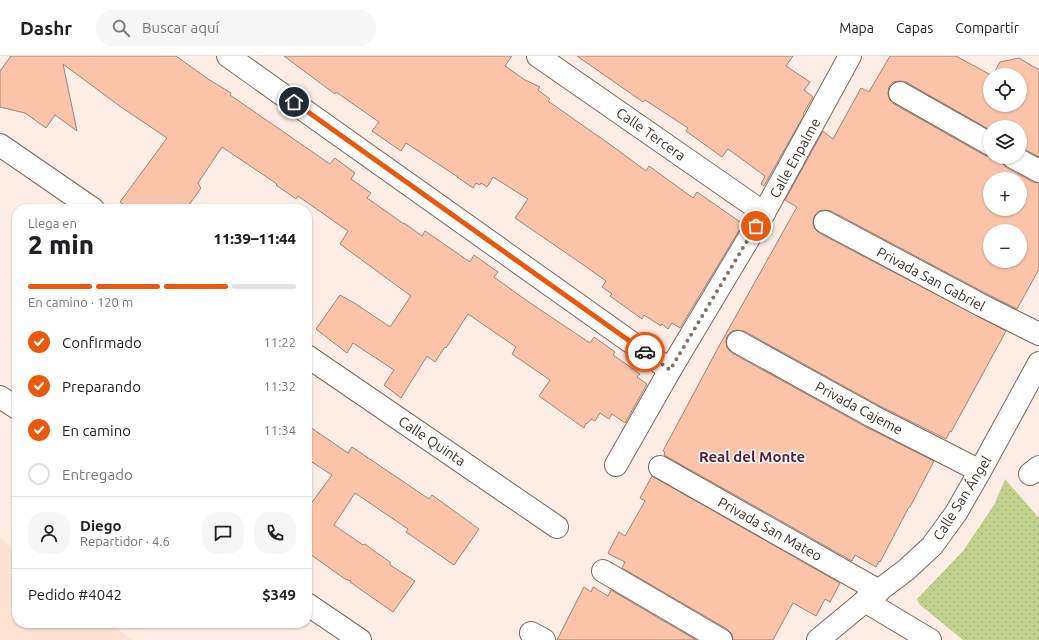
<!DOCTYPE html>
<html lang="es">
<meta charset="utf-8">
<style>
body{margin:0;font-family:Ubuntu,sans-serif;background:#f6f6f6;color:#202124;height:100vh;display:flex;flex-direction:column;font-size:15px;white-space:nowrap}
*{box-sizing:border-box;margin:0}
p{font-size:13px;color:#757577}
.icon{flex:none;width:22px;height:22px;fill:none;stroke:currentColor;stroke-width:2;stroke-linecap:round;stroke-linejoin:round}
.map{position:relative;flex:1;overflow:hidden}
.drawer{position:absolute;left:12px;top:148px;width:300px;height:424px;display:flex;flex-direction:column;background:#fff;border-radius:16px;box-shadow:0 1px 3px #0004}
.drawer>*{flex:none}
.controls{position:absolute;left:983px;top:12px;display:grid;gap:8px}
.controls a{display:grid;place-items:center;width:44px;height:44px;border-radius:50%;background:#fff;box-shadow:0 1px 3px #0004;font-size:20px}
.pin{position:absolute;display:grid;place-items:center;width:34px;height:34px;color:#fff;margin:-17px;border:2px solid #fff;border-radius:50%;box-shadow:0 1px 4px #0007}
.courier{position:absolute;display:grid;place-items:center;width:40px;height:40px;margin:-20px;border:3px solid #ea580c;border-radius:50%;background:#fff;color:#222;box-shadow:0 1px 5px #0007}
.headline em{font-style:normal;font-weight:800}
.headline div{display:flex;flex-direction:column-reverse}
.headline{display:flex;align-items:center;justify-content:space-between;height:68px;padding:0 16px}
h1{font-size:26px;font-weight:800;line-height:30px}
.bar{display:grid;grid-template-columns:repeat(4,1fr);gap:6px 4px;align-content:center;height:48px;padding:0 16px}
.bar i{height:5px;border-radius:3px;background:#e0e0e0}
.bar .current{background:#ea580c}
.bar p{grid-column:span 4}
.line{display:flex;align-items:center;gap:10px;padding:0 16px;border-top:1px solid #e0e0e0}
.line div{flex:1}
.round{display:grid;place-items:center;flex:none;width:42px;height:42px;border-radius:16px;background:#f6f6f6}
ol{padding:0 16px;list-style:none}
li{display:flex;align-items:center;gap:12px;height:44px}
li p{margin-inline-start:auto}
li .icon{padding:4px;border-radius:50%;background:#ea580c;color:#fff;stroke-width:4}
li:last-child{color:#757577}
li i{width:22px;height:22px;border:2px solid #e0e0e0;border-radius:50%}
header{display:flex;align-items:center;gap:24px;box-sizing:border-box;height:56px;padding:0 20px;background:#fff;border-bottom:1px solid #e0e0e0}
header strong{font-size:19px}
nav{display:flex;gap:22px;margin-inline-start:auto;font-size:14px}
.search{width:280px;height:36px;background:#f6f6f6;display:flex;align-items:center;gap:10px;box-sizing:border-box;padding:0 14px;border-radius:16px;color:#757577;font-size:15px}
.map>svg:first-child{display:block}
.built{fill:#fee2d3}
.park{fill:url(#park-dots)}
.building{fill:#fbc4a8;stroke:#9d8377;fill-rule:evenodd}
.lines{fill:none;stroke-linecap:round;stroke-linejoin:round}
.street-casing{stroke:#7e665a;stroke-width:24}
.secondary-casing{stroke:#7e665a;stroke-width:24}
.street{stroke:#fff;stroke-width:22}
.secondary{stroke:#fff;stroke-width:22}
.done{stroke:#7e726a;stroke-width:4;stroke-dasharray:0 7.2}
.route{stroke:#ea580c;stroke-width:5}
.labels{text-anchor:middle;stroke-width:3;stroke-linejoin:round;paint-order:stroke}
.street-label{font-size:14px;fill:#392f29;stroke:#fff}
.neighbourhood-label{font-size:15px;font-weight:bold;fill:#5a1833;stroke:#fff}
</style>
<header>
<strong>Dashr</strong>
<div class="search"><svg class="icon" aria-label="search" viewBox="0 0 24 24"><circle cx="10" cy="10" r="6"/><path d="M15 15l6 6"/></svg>Buscar aquí</div>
<nav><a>Mapa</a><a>Capas</a><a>Compartir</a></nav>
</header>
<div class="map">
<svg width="1039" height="584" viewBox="0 0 1039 584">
<defs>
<pattern id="park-dots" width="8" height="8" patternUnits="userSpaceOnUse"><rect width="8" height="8" fill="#c2d28e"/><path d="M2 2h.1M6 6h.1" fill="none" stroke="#a7b57a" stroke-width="1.8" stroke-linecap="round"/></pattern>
</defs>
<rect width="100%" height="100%" fill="#feede4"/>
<!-- built -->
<path class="built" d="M 0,482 L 17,495 L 17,567 L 110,567 L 132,584 L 0,584 Z"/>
<!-- park -->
<path class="park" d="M 1005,423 L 1039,462 L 1039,584 L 963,584 L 919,548 L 917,543 L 963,495 L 994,449 Z"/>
<!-- building -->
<g class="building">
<path d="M 11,0 L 176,0 L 208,23 L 231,37 L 230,39 L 330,108 L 335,102 L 355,117 L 351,123 L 371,137 L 367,142 L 404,168 L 404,167 L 422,180 L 425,175 L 470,206 L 474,199 L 498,216 L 494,221 L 523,242 L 551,261 L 590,287 L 594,281 L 615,296 L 613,299 L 640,318 L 637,321 L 647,328 L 625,367 L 612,358 L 609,363 L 600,357 L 595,365 L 591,363 L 587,368 L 586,367 L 584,372 L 539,340 L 550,324 L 512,298 L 516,291 L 468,258 L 446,292 L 445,291 L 435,306 L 427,300 L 401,342 L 384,329 L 394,314 L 353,287 L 347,297 L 316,273 L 340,239 L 352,246 L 353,246 L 390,271 L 411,240 L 340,188 L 348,175 L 298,140 L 296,143 L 276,129 L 277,128 L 222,91 L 198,127 L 201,132 L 186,153 L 130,153 L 120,146 L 167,82 L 121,51 L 63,8 L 77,75 L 55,59 L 46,72 L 25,57 L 0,51 L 0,15 Z"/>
<path d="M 284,0 L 512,0 L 505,10 L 525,24 L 540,31 L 538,34 L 550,43 L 548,45 L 615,92 L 646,115 L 649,110 L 693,142 L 697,136 L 743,168 L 680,272 L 672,267 L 668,273 L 662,268 L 661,270 L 644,259 L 642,263 L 610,240 L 612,238 L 602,231 L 606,225 L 585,210 L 515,162 L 528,143 L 493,121 L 487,131 L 481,127 L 480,129 L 476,127 L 473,132 L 457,121 L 458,121 L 406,87 L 401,95 L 372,75 L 379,66 L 336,36 L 335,38 Z"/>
<path d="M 577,0 L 793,0 L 786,10 L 810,26 L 804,34 L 813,41 L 803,58 L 804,59 L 764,130 L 761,128 L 765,120 L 728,93 L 722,101 L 686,75 L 688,72 L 645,44 L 643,46 Z"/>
<path d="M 890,0 L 956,0 L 991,19 L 990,19 L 990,49 L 1020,49 L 1020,19 L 993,19 L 1000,6 L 1019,2 L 1039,14 L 1039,101 L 1020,91 L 1020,71 L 990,71 L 990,74 L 906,26 L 900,25 L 893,26 L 889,31 L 888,37 L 889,43 L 894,48 L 984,99 L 990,101 L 1001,101 L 1002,107 L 1007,112 L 1033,126 L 1039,127 L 1039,213 L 1017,253 L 987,238 L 831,155 L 825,154 L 819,155 L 814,160 L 813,167 L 814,172 L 819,177 L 1006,275 L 951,376 L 950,375 L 946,383 L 878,349 L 744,275 L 737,274 L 732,275 L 727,280 L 726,286 L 727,292 L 732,297 L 866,371 L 934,405 L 910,451 L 909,451 L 880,506 L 879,505 L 876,511 L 855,499 L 852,505 L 664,399 L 665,396 L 663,395 L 718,292 L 797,151 L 785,144 L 823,75 L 833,83 L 861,32 L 869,36 ZM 990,123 L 1020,123 L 1020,153 L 990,153 ZM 990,175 L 1020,175 L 1020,205 L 990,205 Z"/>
<path d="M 307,369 L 348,397 L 352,391 L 429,443 L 432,439 L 479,473 L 454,509 L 406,476 L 408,473 L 355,437 L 334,469 L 363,489 L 365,488 L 377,497 L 390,506 L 390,509 L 415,525 L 393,556 L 350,526 L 351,525 L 345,523 L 307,496 L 307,453 L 332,419 L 307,403 Z"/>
<path d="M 652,420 L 840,527 L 830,546 L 825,543 L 816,560 L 793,547 L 773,584 L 733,584 L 732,578 L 727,573 L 622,512 L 625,506 L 609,498 L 609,497 L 608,497 L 619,476 L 625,480 L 645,445 L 640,442 Z"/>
<path d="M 584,531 L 591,536 L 593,531 L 608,540 L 611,534 L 696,584 L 557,584 Z"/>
</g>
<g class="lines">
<!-- street casing -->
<g class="street-casing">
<g id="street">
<path d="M 228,0 L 670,314"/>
<path d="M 538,0 L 764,157"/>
<path d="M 900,37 L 990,88"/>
<path d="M 0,89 L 93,153"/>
<path d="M 1013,101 L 1039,115"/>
<path d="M 825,166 L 981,249 L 1039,278"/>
<path d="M 738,286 L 872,360 L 980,415"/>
<path d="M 307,300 L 557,471"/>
<path d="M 0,341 L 17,352"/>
<path d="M 616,409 L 670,314 L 764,157 L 850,0"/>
<path d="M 660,411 L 879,535"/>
<path d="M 1030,418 L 1039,411"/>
<path d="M 603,515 L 721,584"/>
<path d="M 865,545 L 930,584"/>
<path d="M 307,548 L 360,584"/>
<path d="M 531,577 L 544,584"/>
</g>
</g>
<!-- secondary casing -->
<g class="secondary-casing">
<path id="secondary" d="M 818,584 L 865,545 L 906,514 L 932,490 L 956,457 L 980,415 L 1039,307"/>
</g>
<!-- street -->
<use href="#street" class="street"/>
<!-- secondary -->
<use href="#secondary" class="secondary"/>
</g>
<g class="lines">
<!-- done -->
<path class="done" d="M 645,296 L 670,314 L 756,170"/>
<!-- route -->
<path class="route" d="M 294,46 L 645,296"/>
</g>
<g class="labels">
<!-- street labels -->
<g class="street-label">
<text transform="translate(651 78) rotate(35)" y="5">Calle Tercera</text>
<text transform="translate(795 102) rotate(-61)" y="5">Calle Enpalme</text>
<text transform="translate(931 223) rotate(28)" y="5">Privada San Gabriel</text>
<text transform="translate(859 352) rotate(28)" y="5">Privada Cajeme</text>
<text transform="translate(432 385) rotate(34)" y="5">Calle Quinta</text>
<text transform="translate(962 442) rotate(-58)" y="5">Calle San Ángel</text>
<text transform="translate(770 473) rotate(29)" y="5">Privada San Mateo</text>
</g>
<!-- neighbourhood labels -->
<g class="neighbourhood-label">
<text x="752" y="406">Real del Monte</text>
</g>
</g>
</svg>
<div class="controls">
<a><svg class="icon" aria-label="locate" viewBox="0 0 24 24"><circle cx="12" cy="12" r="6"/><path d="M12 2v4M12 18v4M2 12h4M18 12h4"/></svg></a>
<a><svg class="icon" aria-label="layers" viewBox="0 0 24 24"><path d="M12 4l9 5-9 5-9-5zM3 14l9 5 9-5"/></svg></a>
<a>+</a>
<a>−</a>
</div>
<div class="pin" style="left:756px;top:170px;background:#ea580c"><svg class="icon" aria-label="bag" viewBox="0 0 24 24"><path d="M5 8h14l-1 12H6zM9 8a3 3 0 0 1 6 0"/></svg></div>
<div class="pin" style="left:294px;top:46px;background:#1f2937"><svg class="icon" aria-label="home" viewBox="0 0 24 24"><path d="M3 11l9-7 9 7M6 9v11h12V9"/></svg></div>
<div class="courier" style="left:645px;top:296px"><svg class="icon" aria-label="car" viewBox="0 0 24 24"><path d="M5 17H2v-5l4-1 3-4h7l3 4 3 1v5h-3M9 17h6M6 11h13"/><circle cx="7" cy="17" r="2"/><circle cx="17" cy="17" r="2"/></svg></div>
<section class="drawer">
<div class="headline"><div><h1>2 min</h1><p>Llega en</p></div><em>11:39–11:44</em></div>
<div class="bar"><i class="current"></i><i class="current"></i><i class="current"></i><i></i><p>En camino · 120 m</p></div>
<ol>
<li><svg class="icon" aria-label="check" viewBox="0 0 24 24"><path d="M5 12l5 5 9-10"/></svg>Confirmado<p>11:22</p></li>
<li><svg class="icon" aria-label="check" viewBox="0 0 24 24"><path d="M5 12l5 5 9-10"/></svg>Preparando<p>11:32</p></li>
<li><svg class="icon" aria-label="check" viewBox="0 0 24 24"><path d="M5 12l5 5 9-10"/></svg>En camino<p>11:34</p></li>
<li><i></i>Entregado</li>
</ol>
<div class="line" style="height:72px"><a class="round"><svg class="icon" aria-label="person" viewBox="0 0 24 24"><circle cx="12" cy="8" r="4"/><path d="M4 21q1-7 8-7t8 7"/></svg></a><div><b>Diego</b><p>Repartidor · 4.6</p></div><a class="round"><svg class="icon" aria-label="chat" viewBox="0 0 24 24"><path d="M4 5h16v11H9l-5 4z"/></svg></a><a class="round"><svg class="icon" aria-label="phone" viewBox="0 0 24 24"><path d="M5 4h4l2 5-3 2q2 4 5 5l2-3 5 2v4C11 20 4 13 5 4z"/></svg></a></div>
<div class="line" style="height:52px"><div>Pedido #4042</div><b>$349</b></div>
</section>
</div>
